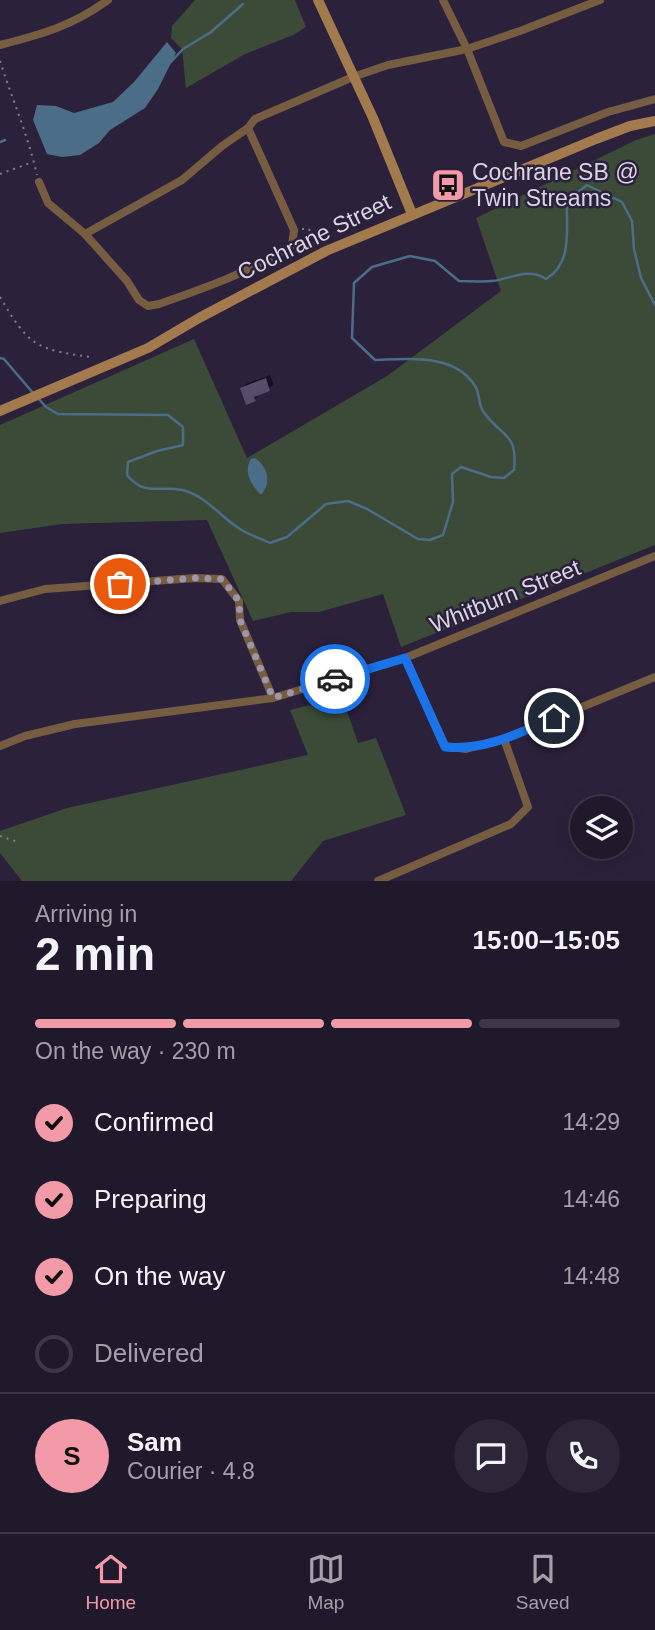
<!DOCTYPE html>
<meta charset="utf-8">
<style>
body{margin:0;font-family:Arial,sans-serif;background:#2d2638;color:#f1f3f6;height:100vh;display:flex;flex-direction:column;font-size:26px;white-space:nowrap}
*{box-sizing:border-box;margin:0}
p{font-size:23px;color:#a2a0a9}
.icon{flex:none;width:38px;height:38px;fill:none;stroke:currentColor;stroke-width:2;stroke-linecap:round;stroke-linejoin:round}
.map{position:relative;height:881px;overflow:hidden}
.side{display:flex;flex-direction:column;background:#20192c;flex:1}
.side>*{flex:none}
.tools{position:absolute;left:570px;top:796px;display:grid;gap:14px}
.tools a{display:grid;place-items:center;width:63px;height:63px;border-radius:50%;background:#20192c;box-shadow:0 4px 18px #0003,0 0 0 2px #3d3848;font-size:35px}
.pin{position:absolute;display:grid;place-items:center;width:60px;height:60px;color:#fff;margin:-30px;border:4px solid #fff;border-radius:50%;box-shadow:0 2px 7px #0007}
.courier{position:absolute;display:grid;place-items:center;width:70px;height:70px;margin:-35px;border:5px solid #1a73e8;border-radius:50%;background:#fff;color:#222;box-shadow:0 2px 9px #0007}
.headline em{font-style:normal;font-weight:600}
.headline div{display:flex;flex-direction:column-reverse}
.headline{display:flex;align-items:center;justify-content:space-between;height:119px;padding:0 35px}
h1{font-size:46px;font-weight:600;line-height:52px}
.bar{display:grid;grid-template-columns:repeat(4,1fr);gap:10px 7px;align-content:center;height:84px;padding:0 35px}
.bar i{height:9px;border-radius:5px;background:#3d3848}
.bar .on{background:#f39aa9}
.bar p{grid-column:span 4}
.line{display:flex;align-items:center;gap:18px;padding:0 35px;border-top:2px solid #3d3848}
.line div{flex:1}
.round{display:grid;place-items:center;flex:none;width:74px;height:74px;border-radius:37px;background:#2d2638}
ol{padding:0 35px;list-style:none}
li{display:flex;align-items:center;gap:21px;height:77px}
li p{margin-inline-start:auto}
li .icon{padding:7px;border-radius:50%;background:#f39aa9;color:#111;stroke-width:4}
li:last-child{color:#a2a0a9}
li i{width:38px;height:38px;border:4px solid #3d3848;border-radius:50%}
.tabs{display:flex;justify-content:space-around;align-items:center;height:98px;border-top:2px solid #3d3848;background:#20192c;font-size:19px;color:#a2a0a9}
.tabs a{display:grid;justify-items:center;gap:4px}
.tabs .on{color:#f39aa9}
.map>svg:first-child{display:block}
.green{fill:#3c4b38}
.water{fill:#4c6d88}
.shadow{fill:#0007}
.lines{fill:none;stroke-linecap:round;stroke-linejoin:round}
.stream{stroke:#4c6d88;stroke-width:2.5}
.building{fill:#574c69}
.path{stroke:#837b91;stroke-width:2;stroke-dasharray:2 5;stroke-linecap:butt}
.street{stroke:#765c41;stroke-width:8}
.secondary{stroke:#a37a4d;stroke-width:10}
.done{stroke:#9d95aa;stroke-width:7;stroke-dasharray:0 12.6}
.route{stroke:#1a73e8;stroke-width:9}
.labels{text-anchor:middle;stroke-width:5;stroke-linejoin:round;paint-order:stroke}
.poi-label{font-size:23px;fill:#dad4e5;stroke:#2b213b;text-anchor:start}
.street-label{font-size:23px;fill:#dad4e5;stroke:#2b213b}
</style>
<div class="map">
<svg width="655" height="881" viewBox="0 0 655 881">
<rect width="100%" height="100%" fill="#2b213b"/>
<!-- green -->
<g class="green">
<path d="M 195,0 L 295,0 L 306,27 L 293,35 L 245,54 L 186,88 L 182,49 L 171,38 L 172,26 Z"/>
<path d="M 655,134 L 655,545 L 401,647 L 383,594 L 319,612 L 291,612 L 253,621 L 207,520 L 62,524 L 0,533 L 0,425 L 194,339 L 247,458 L 387,376 L 501,291 L 476,218 L 636,140 Z"/>
<path d="M 342,697 L 358,743 L 376,738 L 406,815 L 323,841 L 291,881 L 22,881 L 0,853 L 0,831 L 67,808 L 308,755 L 290,710 Z"/>
</g>
<!-- water -->
<g class="water">
<path d="M 167,42 L 176,53 L 158,89 L 145,108 L 110,130 L 99,143 L 80,155 L 62,157 L 47,154 L 33,120 L 37,105 L 56,106 L 74,113 L 113,102 L 134,82 Z"/>
<path d="M 255,458 C 268,467 272,483 261,495 C 251,485 243,472 251,459 Z"/>
</g>
<!-- shadow -->
<path class="shadow" d="M 270,375 L 274,385 L 258,394 L 255,400 L 242,388 L 246,384 Z"/>
<g class="lines">
<!-- stream -->
<g class="stream">
<path d="M 170,63 L 183,49 L 211,32 L 243,4"/>
<path d="M 0,142 L 5,140"/>
<path d="M 0,358 L 4,359 L 33,393"/>
<path d="M 38,398 L 46,407 L 58,414 L 168,415 L 183,427 L 183,445 L 157,451 L 128,462 L 127,475 C 145,497 158,485 182,490 C 207,496 219,516 240,529 C 249,535 260,538 270,543 L 287,537 L 326,504 L 348,501 L 367,509 L 418,539 L 430,540 L 443,535 L 453,502 L 452,474 L 461,467 L 491,477 L 504,478 L 514,470 C 518,431 501,438 483,411 C 478,404 480,393 475,386 C 455,353 408,359 375,360 L 352,338 L 354,283 L 372,267 L 410,256 L 435,261 L 459,281 C 470,281 481,282 492,281 C 511,279 528,267 546,279 C 573,263 566,230 567,201 L 587,185 L 622,202 L 632,221 L 634,249 L 641,278 L 655,305"/>
</g>
</g>
<!-- building -->
<path class="building" d="M 266,378 L 270,391 L 254,397 L 256,401 L 246,405 L 240,388 Z"/>
<g class="lines">
<!-- path -->
<g class="path">
<path d="M 0,61 C 12,99 28,135 37,175"/>
<path d="M 0,174 L 33,162"/>
<path d="M 302,229 L 309,229 L 316,246"/>
<path d="M 0,297 C 29,346 35,349 90,357 L 92,360"/>
<path d="M 0,836 L 18,842"/>
</g>
<!-- street -->
<g class="street">
<path d="M 443,0 L 467,49 L 504,142 L 521,146 L 608,112 L 655,99"/>
<path d="M 0,45 C 43,34 72,26 108,0"/>
<path d="M 39,182 L 48,203 L 85,234 L 127,281 L 139,300 L 148,306 L 159,304 C 205,288 251,272 292,245 L 294,230 L 248,128"/>
<path d="M 85,234 L 182,180 L 222,146 L 248,128 L 255,119 L 353,77 L 388,65 L 467,49 L 520,31 L 600,0"/>
<path d="M 0,601 L 45,589 L 195,578 L 222,579 L 239,601 L 240,620 L 273,698"/>
<path d="M 405,658 L 445,746 L 466,749 L 504,739 L 655,677"/>
<path d="M 0,746 L 25,736 L 75,724 L 273,698 L 405,658 L 655,556"/>
<path d="M 378,881 L 511,824 L 528,807 L 504,739"/>
</g>
<!-- secondary -->
<g class="secondary">
<path d="M 318,0 L 373,118 L 412,214"/>
<path d="M 0,411 L 148,348 L 199,318 L 326,251 L 596,139 L 630,126 L 655,121"/>
</g>
</g>
<g class="lines">
<!-- done -->
<path class="done" d="M 120,584 L 195,578 L 222,579 L 239,601 L 240,620 L 273,698 L 335,679"/>
<!-- route -->
<path class="route" d="M 335,679 L 405,658 L 445,747 C 485,751 519,733 554,718"/>
</g>
<!-- icons -->
<defs>
<g id="bus-square" transform="scale(1.75)"><rect x="-9" y="-9" width="18" height="18" rx="4" fill="#f39aa9" stroke="#2b213b"/><path d="M-5-6H5V4H4V6H2V4H-2V6H-4V4H-5ZM-3.5-4V0h7V-4ZM-3.5 1.2v1.5H-2V1.2ZM2 1.2v1.5H3.5V1.2Z" fill="#111"/></g>
</defs>
<g fill-rule="evenodd">
<use href="#bus-square" x="448" y="185"/>
</g>
<g class="labels">
<!-- poi labels -->
<g class="poi-label">
<text x="472" y="180">Cochrane SB @<tspan x="472" dy="26">Twin Streams</tspan></text>
</g>
<!-- street labels -->
<g class="street-label">
<text transform="translate(314 237) rotate(-26)" y="8">Cochrane Street</text>
<text transform="translate(505 596) rotate(-22)" y="8">Whitburn Street</text>
</g>
</g>
</svg>
<div class="tools">
<a><svg class="icon" aria-label="layers" viewBox="0 0 24 24"><path d="M12 4l9 5-9 5-9-5zM3 14l9 5 9-5"/></svg></a>
</div>
<div class="pin" style="left:120px;top:584px;background:#ea580c"><svg class="icon" aria-label="bag" viewBox="0 0 24 24"><path d="M5 8h14l-1 12H6zM9 8a3 3 0 0 1 6 0"/></svg></div>
<div class="pin" style="left:554px;top:718px;background:#1f2937"><svg class="icon" aria-label="home" viewBox="0 0 24 24"><path d="M3 11l9-7 9 7M6 9v11h12V9"/></svg></div>
<div class="courier" style="left:335px;top:679px"><svg class="icon" aria-label="car" viewBox="0 0 24 24"><path d="M5 17H2v-5l4-1 3-4h7l3 4 3 1v5h-3M9 17h6M6 11h13"/><circle cx="7" cy="17" r="2"/><circle cx="17" cy="17" r="2"/></svg></div>
</div>
<section class="side">
<div class="headline"><div><h1>2 min</h1><p>Arriving in</p></div><em>15:00–15:05</em></div>
<div class="bar"><i class="on"></i><i class="on"></i><i class="on"></i><i></i><p>On the way · 230 m</p></div>
<ol>
<li><svg class="icon" aria-label="check" viewBox="0 0 24 24"><path d="M5 12l5 5 9-10"/></svg>Confirmed<p>14:29</p></li>
<li><svg class="icon" aria-label="check" viewBox="0 0 24 24"><path d="M5 12l5 5 9-10"/></svg>Preparing<p>14:46</p></li>
<li><svg class="icon" aria-label="check" viewBox="0 0 24 24"><path d="M5 12l5 5 9-10"/></svg>On the way<p>14:48</p></li>
<li><i></i>Delivered</li>
</ol>
<div class="line" style="height:126px"><b class="round" style="background:#f39aa9;color:#111">S</b><div><b>Sam</b><p>Courier · 4.8</p></div><a class="round"><svg class="icon" aria-label="chat" viewBox="0 0 24 24"><path d="M4 5h16v11H9l-5 4z"/></svg></a><a class="round"><svg class="icon" aria-label="phone" viewBox="0 0 24 24"><path d="M5 4h4l2 5-3 2q2 4 5 5l2-3 5 2v4C11 20 4 13 5 4z"/></svg></a></div>
</section>
<nav class="tabs">
<a class="on"><svg class="icon" aria-label="home" viewBox="0 0 24 24"><path d="M3 11l9-7 9 7M6 9v11h12V9"/></svg>Home</a>
<a><svg class="icon" aria-label="map" viewBox="0 0 24 24"><path d="M3 6l6-2 6 2 6-2v14l-6 2-6-2-6 2zM9 4v14M15 6v14"/></svg>Map</a>
<a><svg class="icon" aria-label="saved" viewBox="0 0 24 24"><path d="M7 4h10v16l-5-4-5 4z"/></svg>Saved</a>
</nav>
